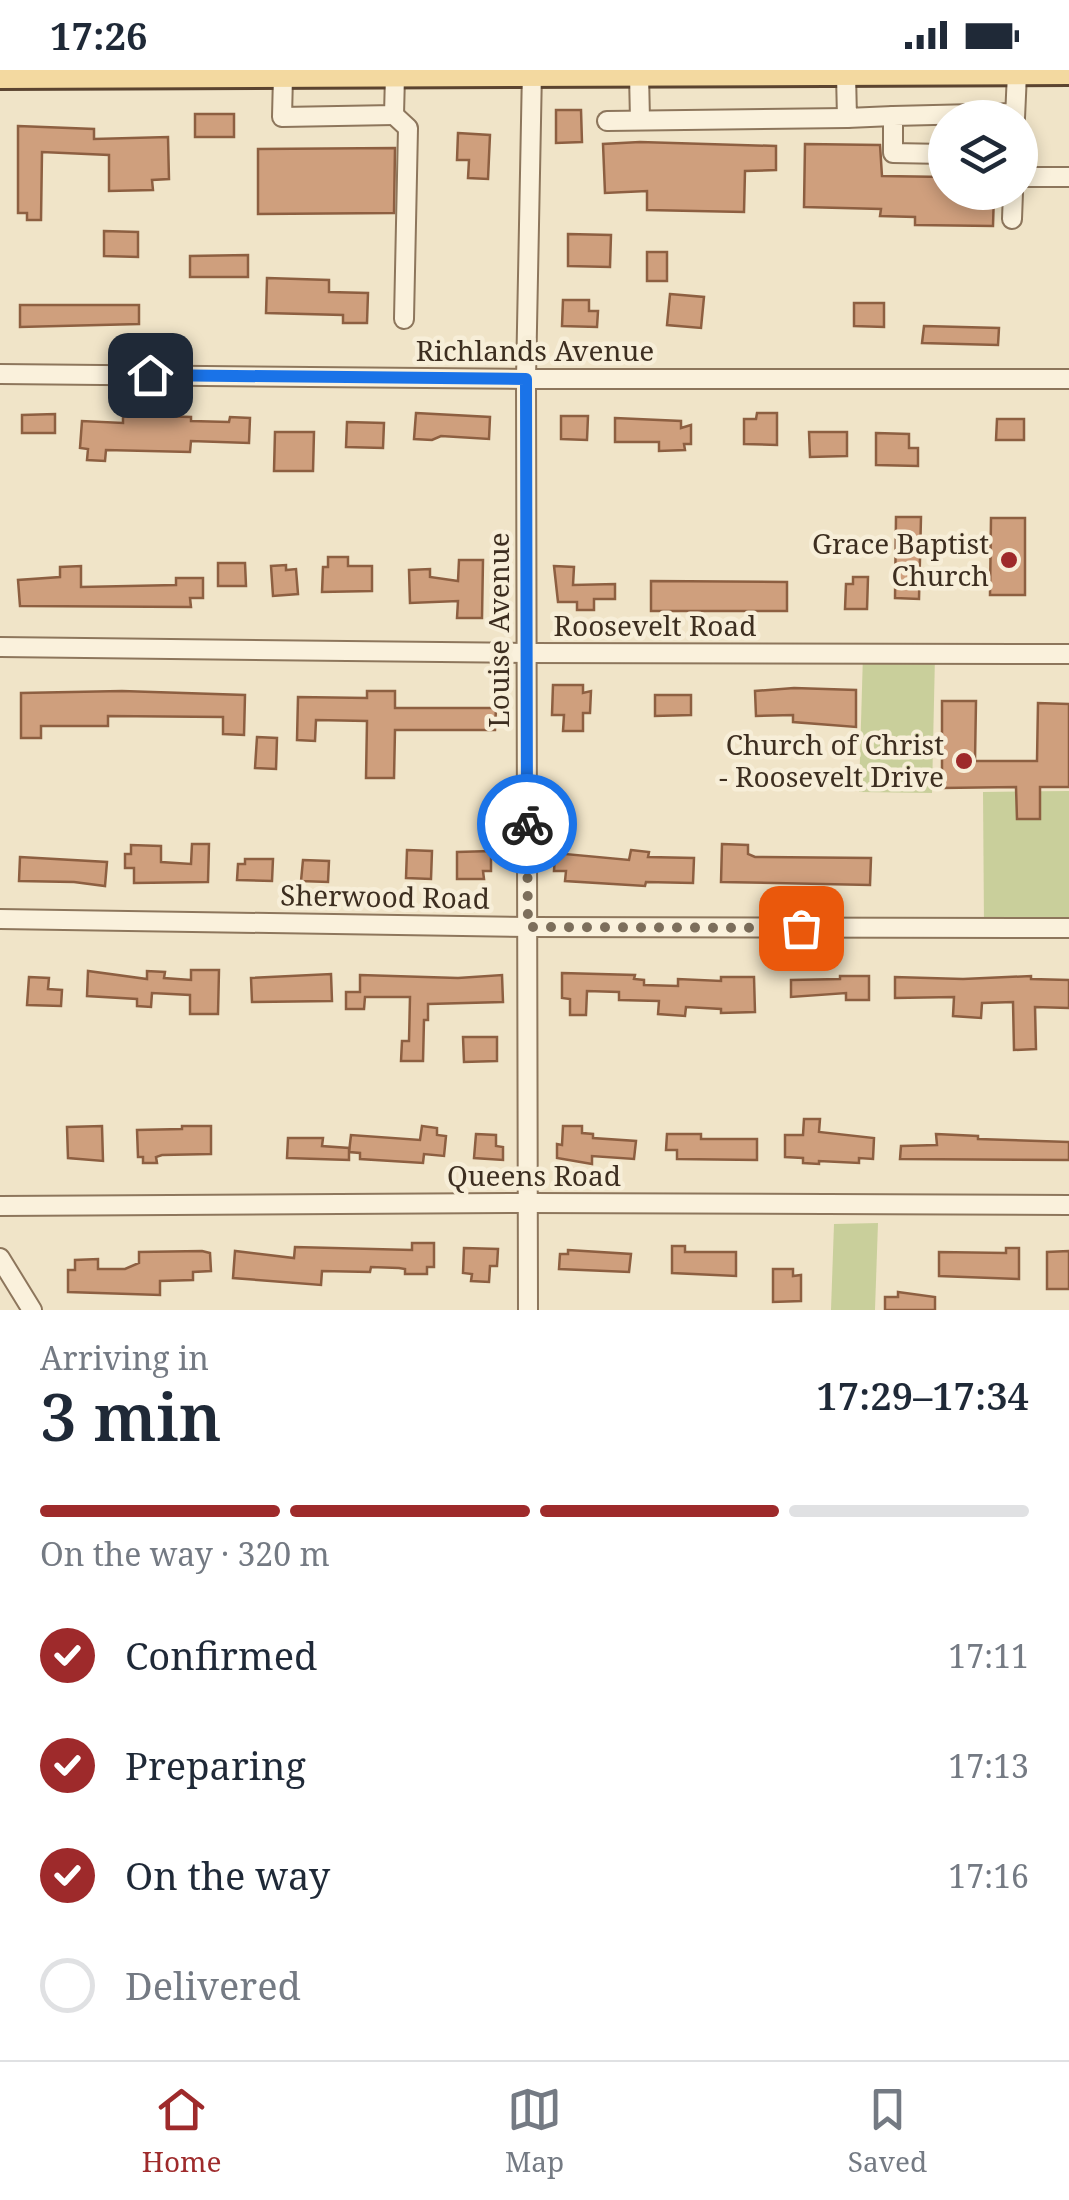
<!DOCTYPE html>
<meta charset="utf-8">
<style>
body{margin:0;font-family:"Noto Serif",serif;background:#f2f2f3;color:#1f2937;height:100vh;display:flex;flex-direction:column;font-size:38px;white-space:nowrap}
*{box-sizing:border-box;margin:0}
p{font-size:32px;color:#747a83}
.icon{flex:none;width:55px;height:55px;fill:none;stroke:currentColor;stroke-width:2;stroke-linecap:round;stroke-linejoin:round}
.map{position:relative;height:1240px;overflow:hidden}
.details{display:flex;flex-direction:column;background:#fff;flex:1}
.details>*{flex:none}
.fabs{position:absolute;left:928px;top:30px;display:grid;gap:20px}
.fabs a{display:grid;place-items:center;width:110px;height:110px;border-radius:50%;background:#fff;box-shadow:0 5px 15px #0003;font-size:50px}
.pin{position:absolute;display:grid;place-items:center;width:85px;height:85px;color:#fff;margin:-42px;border-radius:20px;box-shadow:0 5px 15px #0006}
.courier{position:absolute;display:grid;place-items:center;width:100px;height:100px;margin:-50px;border:8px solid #1a73e8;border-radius:50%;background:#fff;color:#222;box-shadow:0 2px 12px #0007}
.overview em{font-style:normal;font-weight:600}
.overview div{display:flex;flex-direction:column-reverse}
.overview{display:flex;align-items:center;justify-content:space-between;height:170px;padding:0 40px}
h1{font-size:65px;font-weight:600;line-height:75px}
.bar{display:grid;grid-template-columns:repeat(4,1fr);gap:15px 10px;align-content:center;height:120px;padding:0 40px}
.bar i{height:12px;border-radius:8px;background:#e0e1e3}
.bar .current{background:#9e2a2b}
.bar p{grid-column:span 4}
ol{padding:0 40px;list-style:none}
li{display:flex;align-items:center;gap:30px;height:110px}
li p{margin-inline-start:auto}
li .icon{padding:10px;border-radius:50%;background:#9e2a2b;color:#fff;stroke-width:4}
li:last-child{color:#747a83}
li i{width:55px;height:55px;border:5px solid #e0e1e3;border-radius:50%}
.status{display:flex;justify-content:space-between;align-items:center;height:70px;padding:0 50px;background:#fff;direction:ltr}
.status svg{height:28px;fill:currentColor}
.dock{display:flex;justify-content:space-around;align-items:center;height:140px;border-top:2px solid #e0e1e3;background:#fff;font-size:28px;color:#747a83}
.dock a{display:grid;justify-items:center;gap:5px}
.dock .current{color:#9e2a2b}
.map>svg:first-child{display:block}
.green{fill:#c9cf9b}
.building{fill:#cf9f7d;stroke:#8d5f41;stroke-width:2.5}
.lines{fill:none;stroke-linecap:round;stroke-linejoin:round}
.minor-casing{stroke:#8d765c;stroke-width:22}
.major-casing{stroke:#5b4430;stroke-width:28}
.minor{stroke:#faf1dc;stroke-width:18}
.major{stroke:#f3d9a0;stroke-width:22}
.done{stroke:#7c6e5b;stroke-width:10;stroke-dasharray:0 18}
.route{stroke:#1a73e8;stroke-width:12}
.poi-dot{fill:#9e2a2b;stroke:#f7eed8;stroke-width:4}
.labels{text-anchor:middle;stroke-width:9;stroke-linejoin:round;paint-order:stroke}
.street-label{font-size:28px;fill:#3d2e20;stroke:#f7eed8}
.poi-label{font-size:28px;fill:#3d2e20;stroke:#f7eed8;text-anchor:end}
</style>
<div class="status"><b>17:26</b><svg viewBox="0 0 49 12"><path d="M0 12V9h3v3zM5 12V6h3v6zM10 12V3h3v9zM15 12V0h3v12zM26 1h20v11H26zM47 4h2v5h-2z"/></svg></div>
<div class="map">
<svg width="1069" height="1240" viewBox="0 0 1069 1240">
<rect width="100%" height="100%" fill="#f0e4c8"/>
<!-- green -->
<g class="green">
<path d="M 863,584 L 935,586 L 932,723 L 859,722 Z"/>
<path d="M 1069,721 L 1069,858 L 984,858 L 983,722 Z"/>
<path d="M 878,1153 L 875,1240 L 831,1240 L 834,1154 Z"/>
</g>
<!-- building -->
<g class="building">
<path d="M 556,40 L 581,40 L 582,72 L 556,73 Z"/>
<rect x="195" y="44" width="39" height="23"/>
<path d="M 18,56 L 94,59 L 94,69 L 168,67 L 169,109 L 152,110 L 153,120 L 109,121 L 109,85 L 42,82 L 41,150 L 27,150 L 27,143 L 18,143 Z"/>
<path d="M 458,63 L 490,65 L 488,109 L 468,108 L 469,90 L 457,90 Z"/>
<path d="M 640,72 L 776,76 L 776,100 L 745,101 L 744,142 L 647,140 L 647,121 L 605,123 L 603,74 Z"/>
<path d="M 805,74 L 880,75 L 882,106 L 945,107 L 945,122 L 994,122 L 993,156 L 915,155 L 915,147 L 880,146 L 881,139 L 804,137 Z"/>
<path d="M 395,78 L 394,143 L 258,144 L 258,79 Z"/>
<path d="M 104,161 L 138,162 L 138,187 L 104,186 Z"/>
<path d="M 568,164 L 611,165 L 610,197 L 568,196 Z"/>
<rect x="647" y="182" width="20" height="29"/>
<path d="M 248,185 L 248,207 L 190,207 L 190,186 Z"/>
<path d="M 267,208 L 329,210 L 329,222 L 368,223 L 367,253 L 343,253 L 343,245 L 266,243 Z"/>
<path d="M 670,224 L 704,227 L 701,258 L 667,255 Z"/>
<path d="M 563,230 L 589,230 L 589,241 L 598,241 L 597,257 L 562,256 Z"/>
<path d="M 854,233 L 884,233 L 884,257 L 854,256 Z"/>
<path d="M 20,235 L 139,235 L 139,254 L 20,257 Z"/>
<path d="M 924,256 L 999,258 L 998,275 L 922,273 Z"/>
<path d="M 416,343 L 490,347 L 489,369 L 441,366 L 432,370 L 414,369 Z"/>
<path d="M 757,343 L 777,343 L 777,375 L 744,374 L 744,349 L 756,349 Z"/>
<path d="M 55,344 L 55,363 L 22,363 L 22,345 Z"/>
<path d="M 123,345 L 191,347 L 191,351 L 229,352 L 230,347 L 250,348 L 249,373 L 191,371 L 190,382 L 106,380 L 105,391 L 87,390 L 88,379 L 80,378 L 82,351 L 123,353 Z"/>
<path d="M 561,346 L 588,346 L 587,370 L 561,369 Z"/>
<path d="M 615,348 L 681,351 L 681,358 L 691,355 L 691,374 L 684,374 L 685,380 L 659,381 L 659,372 L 615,372 Z"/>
<path d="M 997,349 L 1024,349 L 1024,370 L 996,370 Z"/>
<path d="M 347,352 L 384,353 L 383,378 L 346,377 Z"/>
<path d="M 275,362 L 314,362 L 313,401 L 274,401 Z"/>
<path d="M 809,362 L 847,362 L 847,386 L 810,387 Z"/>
<path d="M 876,363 L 909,364 L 909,378 L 918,378 L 918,396 L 876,395 Z"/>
<path d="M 896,447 L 921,447 L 919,529 L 895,528 Z"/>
<path d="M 991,448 L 1025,448 L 1025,525 L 990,525 Z"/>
<path d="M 328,487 L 348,487 L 348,496 L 372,496 L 372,521 L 322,522 L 323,497 L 328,497 Z"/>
<path d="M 459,490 L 483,490 L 482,548 L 457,548 L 458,531 L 410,533 L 409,500 L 430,499 L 430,507 L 458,511 Z"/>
<path d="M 218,493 L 245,493 L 246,516 L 218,516 Z"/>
<path d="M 286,495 L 286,500 L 296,499 L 298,524 L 273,526 L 271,496 Z"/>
<path d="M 81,496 L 81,517 L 176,515 L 176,508 L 203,508 L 203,528 L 190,528 L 191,537 L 20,536 L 18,510 L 60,507 L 60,497 Z"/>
<path d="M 554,496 L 574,497 L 573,515 L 615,514 L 615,529 L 594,529 L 594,540 L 577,540 L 577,532 L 558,532 Z"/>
<path d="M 853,507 L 868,507 L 867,539 L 845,539 L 846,514 L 853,514 Z"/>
<path d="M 651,511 L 787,512 L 787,541 L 651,541 Z"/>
<path d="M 553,615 L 583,615 L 583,623 L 591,621 L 590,643 L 583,643 L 583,661 L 563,661 L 564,645 L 552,645 Z"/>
<path d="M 794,618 L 856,620 L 856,657 L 793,652 L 793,645 L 756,646 L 755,621 Z"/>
<path d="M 122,621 L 245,625 L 244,665 L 223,664 L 223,647 L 108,646 L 108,656 L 41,656 L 41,668 L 21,668 L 21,623 Z"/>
<path d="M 367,621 L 395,621 L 395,638 L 496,638 L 495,660 L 395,660 L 394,708 L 366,708 L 367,651 L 316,650 L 315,671 L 297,670 L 298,627 L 367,628 Z"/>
<path d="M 655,625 L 691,625 L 691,645 L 655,646 Z"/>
<path d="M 942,631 L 976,631 L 975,691 L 1037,691 L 1038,633 L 1069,634 L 1069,717 L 1040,717 L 1040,749 L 1017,749 L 1016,717 L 942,718 Z"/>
<path d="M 257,667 L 277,668 L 276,699 L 255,698 Z"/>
<path d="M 192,774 L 209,774 L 208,812 L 134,813 L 134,798 L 125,798 L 125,784 L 131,784 L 131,775 L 161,776 L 161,792 L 191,794 Z"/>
<path d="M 722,774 L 748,775 L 748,784 L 755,787 L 871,788 L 870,815 L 721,812 Z"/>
<path d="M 407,780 L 432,781 L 431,809 L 406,808 Z"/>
<path d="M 631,780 L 649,782 L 648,787 L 694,788 L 693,813 L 646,812 L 645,816 L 565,811 L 566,801 L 554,801 L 555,783 L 629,790 Z"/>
<path d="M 491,781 L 491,801 L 483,801 L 484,809 L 457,809 L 457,782 Z"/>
<path d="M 20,787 L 107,792 L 105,816 L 74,812 L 19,811 Z"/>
<path d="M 245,789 L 273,789 L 272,811 L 237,810 L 238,794 L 245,794 Z"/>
<path d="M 303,790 L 329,791 L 328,812 L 301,811 Z"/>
<path d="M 191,900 L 219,900 L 218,944 L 190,944 L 190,925 L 152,923 L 151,937 L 137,936 L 137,929 L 87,926 L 88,901 L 147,909 L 147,901 L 165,902 L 164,908 L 191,910 Z"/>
<path d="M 562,903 L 635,905 L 634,909 L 644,910 L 644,915 L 678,916 L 678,909 L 721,911 L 721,907 L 754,907 L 755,942 L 721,943 L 721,939 L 686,937 L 685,946 L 658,944 L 659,931 L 619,930 L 619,922 L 587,921 L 586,945 L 570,945 L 570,929 L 562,928 Z"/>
<path d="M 331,904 L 332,931 L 252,932 L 251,908 Z"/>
<path d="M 360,905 L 458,908 L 502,905 L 503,932 L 428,934 L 428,950 L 424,950 L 423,991 L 401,991 L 402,971 L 409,971 L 410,927 L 365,927 L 364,939 L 346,939 L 346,922 L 360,922 Z"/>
<path d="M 840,906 L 869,906 L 869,930 L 846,930 L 846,923 L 791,927 L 791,910 L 840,909 Z"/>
<path d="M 1031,906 L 1031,909 L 1069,910 L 1069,938 L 1035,937 L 1036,979 L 1014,980 L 1013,932 L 982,933 L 981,948 L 953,946 L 954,927 L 895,928 L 895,907 L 963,909 Z"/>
<path d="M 29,907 L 49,908 L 48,919 L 62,920 L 61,936 L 27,935 Z"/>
<path d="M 463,967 L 497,967 L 497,991 L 464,992 Z"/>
<path d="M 804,1049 L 820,1049 L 819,1062 L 874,1068 L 873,1089 L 859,1088 L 859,1093 L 819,1091 L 819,1094 L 803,1093 L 803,1088 L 785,1087 L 785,1065 L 803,1065 Z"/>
<path d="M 102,1056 L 103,1091 L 68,1088 L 67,1057 Z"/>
<path d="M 182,1056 L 211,1056 L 211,1084 L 162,1085 L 156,1087 L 157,1093 L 143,1093 L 143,1087 L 138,1087 L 137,1060 L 182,1059 Z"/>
<path d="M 422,1056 L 437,1058 L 437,1065 L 446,1066 L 444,1086 L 424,1084 L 423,1093 L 360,1089 L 360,1083 L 349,1082 L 351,1065 L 420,1070 Z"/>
<path d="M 563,1056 L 582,1056 L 582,1063 L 593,1064 L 593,1068 L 636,1071 L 634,1089 L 592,1086 L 592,1094 L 557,1088 L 557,1074 L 562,1075 Z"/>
<path d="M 476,1064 L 496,1065 L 496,1076 L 503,1077 L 503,1090 L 474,1088 Z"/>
<path d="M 667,1064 L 701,1064 L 701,1069 L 757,1069 L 757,1090 L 677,1089 L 677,1080 L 666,1080 Z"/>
<path d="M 936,1064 L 978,1066 L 978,1069 L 1069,1072 L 1069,1090 L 900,1089 L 901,1076 L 937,1075 Z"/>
<path d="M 288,1068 L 323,1068 L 322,1076 L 349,1078 L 349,1090 L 287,1088 Z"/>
<path d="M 412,1173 L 434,1173 L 434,1197 L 427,1197 L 427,1204 L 405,1204 L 405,1199 L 399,1198 L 371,1197 L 370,1202 L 322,1201 L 321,1215 L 233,1208 L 235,1181 L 294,1188 L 295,1177 L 412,1180 Z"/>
<path d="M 672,1176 L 685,1176 L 685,1182 L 736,1182 L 736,1206 L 672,1203 Z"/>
<path d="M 464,1178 L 498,1179 L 497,1196 L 490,1196 L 489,1212 L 471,1211 L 472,1204 L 463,1203 Z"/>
<path d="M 1006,1178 L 1019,1178 L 1019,1209 L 939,1206 L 939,1182 L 1006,1183 Z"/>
<path d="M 568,1180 L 631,1184 L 629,1202 L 559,1199 L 560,1184 L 568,1184 Z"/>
<path d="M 202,1181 L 210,1183 L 211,1201 L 193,1202 L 193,1210 L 160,1211 L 160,1225 L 68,1222 L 68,1200 L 75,1200 L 75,1190 L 98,1189 L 98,1199 L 125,1199 L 139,1193 L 139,1182 Z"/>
<path d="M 1069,1181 L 1069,1219 L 1047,1219 L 1047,1182 Z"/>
<path d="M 773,1199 L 793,1199 L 793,1206 L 801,1205 L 801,1231 L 773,1232 Z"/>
<path d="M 898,1222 L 935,1227 L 935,1240 L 885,1240 L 885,1227 L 898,1227 Z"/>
</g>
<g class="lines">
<!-- minor casing -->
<g class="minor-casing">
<g id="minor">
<path d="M 639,4 L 640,50"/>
<path d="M 846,4 L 847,48 L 893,46"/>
<path d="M 283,6 L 282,47 L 394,45 L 395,5"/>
<path d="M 394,45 L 408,58 L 404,249"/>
<path d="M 1015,48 L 1017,3"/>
<path d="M 607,51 L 847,48"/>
<path d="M 945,84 L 893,83 L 893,46 L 1015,43"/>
<path d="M 1020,107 L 1069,107"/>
<path d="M 1012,149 L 1013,122"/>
<path d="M 0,304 L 526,309 L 1069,309"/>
<path d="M 0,577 L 527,583 L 1069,584"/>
<path d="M 0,849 L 528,857 L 1069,858"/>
<path d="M 0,1136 L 530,1133 L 1069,1135"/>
<path d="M 0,1188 L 32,1240"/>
<path d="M 528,1240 L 526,309 L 532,0"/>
</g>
</g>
<!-- major casing -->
<g class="major-casing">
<path id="major" d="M 0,7 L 1069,3"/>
</g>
<!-- minor -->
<use href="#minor" class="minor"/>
<!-- major -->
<use href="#major" class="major"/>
</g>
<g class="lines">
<!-- done -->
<path class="done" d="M 527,754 L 528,857 L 801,858"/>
<!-- route -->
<path class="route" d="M 150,305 L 526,309 L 527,754"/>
</g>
<!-- markers -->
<g class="poi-dot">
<circle cx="1009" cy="490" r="10"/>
<circle cx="964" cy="691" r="10"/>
</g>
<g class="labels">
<!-- street labels -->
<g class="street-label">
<text x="535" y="291">Richlands Avenue</text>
<text x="655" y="566">Roosevelt Road</text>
<text transform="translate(499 560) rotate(-90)" y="10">Louise Avenue</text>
<text transform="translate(385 827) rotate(1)" y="10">Sherwood Road</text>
<text x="534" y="1116">Queens Road</text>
</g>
<!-- poi labels -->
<g class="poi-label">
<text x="989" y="484">Grace Baptist<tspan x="989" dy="32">Church</tspan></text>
<text x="944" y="685">Church of Christ<tspan x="944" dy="32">- Roosevelt Drive</tspan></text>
</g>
</g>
</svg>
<div class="fabs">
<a><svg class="icon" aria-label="layers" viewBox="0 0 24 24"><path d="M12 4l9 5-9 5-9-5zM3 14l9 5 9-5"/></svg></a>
</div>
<div class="pin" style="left:801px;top:858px;background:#ea580c"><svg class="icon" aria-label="bag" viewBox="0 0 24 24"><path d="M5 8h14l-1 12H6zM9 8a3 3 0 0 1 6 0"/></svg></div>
<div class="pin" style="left:150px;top:305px;background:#1f2937"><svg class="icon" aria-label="home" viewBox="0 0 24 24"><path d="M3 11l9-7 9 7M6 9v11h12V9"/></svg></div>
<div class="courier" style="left:527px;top:754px"><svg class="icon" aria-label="bike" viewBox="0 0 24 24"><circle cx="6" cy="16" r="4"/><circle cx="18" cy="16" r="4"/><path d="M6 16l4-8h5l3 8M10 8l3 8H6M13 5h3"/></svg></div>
</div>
<section class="details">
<div class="overview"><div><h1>3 min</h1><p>Arriving in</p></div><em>17:29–17:34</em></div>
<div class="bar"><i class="current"></i><i class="current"></i><i class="current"></i><i></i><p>On the way · 320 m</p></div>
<ol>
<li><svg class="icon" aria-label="check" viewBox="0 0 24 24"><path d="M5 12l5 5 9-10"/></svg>Confirmed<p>17:11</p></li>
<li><svg class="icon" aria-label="check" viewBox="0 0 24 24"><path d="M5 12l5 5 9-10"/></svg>Preparing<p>17:13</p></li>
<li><svg class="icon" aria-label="check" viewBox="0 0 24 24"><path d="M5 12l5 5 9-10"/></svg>On the way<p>17:16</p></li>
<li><i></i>Delivered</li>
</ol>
</section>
<nav class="dock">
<a class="current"><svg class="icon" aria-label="home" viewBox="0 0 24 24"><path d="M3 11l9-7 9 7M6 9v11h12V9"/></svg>Home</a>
<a><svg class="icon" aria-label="map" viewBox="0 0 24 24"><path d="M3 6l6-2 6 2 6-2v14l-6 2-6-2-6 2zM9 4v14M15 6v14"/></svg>Map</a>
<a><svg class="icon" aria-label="saved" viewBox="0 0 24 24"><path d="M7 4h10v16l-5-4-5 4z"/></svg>Saved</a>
</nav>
